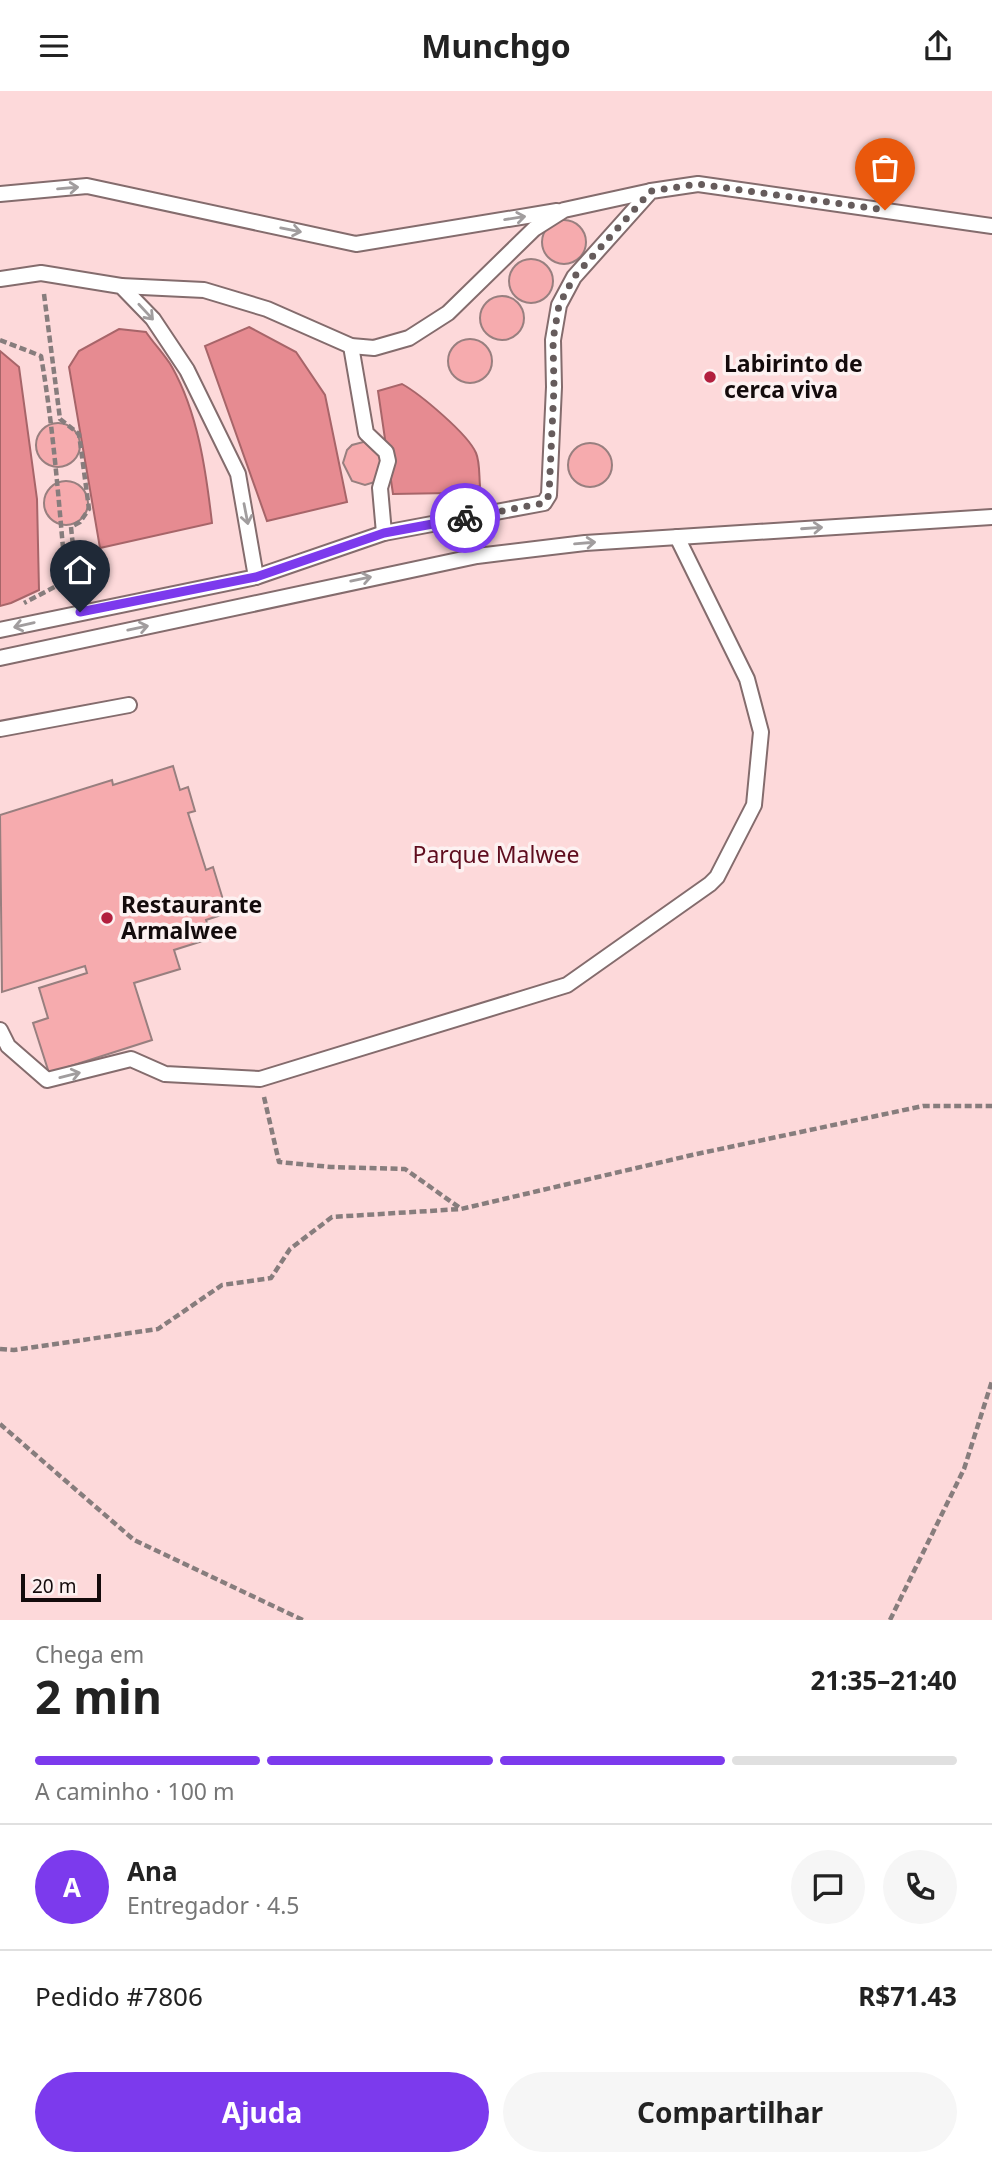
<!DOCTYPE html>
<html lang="pt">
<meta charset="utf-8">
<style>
body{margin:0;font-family:"Noto Sans",sans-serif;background:#f6f6f6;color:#222;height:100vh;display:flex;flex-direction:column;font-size:26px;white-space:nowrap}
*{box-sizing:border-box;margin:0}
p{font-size:23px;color:#767676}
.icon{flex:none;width:38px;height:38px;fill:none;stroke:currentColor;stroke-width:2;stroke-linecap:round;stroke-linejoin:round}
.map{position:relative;height:1529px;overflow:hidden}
.side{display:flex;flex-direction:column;background:#fff;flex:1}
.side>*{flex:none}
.scale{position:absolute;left:21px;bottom:18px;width:80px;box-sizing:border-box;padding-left:7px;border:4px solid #140b0c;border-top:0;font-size:19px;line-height:24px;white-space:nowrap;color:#140b0c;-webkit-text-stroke:5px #fdf1f1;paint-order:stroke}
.pin{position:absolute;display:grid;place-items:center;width:60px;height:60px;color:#fff;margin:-72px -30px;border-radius:50% 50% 50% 0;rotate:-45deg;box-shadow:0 0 7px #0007}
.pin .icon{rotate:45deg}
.courier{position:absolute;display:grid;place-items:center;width:70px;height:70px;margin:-35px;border:5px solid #7c3aed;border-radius:50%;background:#fff;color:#222;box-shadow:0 2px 9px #0007}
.headline em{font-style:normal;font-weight:700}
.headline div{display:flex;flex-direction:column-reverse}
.headline{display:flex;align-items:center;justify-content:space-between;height:119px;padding:0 35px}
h1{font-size:46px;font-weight:700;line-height:52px}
.bar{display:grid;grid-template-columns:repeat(4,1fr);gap:10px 7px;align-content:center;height:84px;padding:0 35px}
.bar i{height:9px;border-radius:5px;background:#e0e0e0}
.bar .selected{background:#7c3aed}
.bar p{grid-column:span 4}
.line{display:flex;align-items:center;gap:18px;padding:0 35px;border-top:2px solid #e0e0e0}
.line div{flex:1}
.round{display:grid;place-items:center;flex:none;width:74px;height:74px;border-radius:37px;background:#f6f6f6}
.cta{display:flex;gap:14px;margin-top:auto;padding:14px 35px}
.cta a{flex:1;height:80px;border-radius:42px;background:#7c3aed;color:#fff;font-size:28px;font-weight:700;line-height:80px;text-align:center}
.cta a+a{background:#f6f6f6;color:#222}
header{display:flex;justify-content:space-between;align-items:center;height:91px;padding:0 35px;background:#fff;font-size:32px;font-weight:700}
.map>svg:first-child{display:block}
.green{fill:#fdd9da}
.water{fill:#e68b91;stroke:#a76569;stroke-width:2}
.building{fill:#f6abae;stroke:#987f7f;stroke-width:2}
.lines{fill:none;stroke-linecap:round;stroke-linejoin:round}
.service-casing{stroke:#846c6d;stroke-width:18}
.path{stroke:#877d7d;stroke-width:4.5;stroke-dasharray:7 3.5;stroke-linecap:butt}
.service{stroke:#fff;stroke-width:14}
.oneway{stroke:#a19d9e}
.done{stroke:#665c5c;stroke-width:7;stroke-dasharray:0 12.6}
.route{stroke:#7c3aed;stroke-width:9}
.poi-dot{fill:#b21f3e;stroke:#fdf1f1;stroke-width:2.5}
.labels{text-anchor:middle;stroke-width:7;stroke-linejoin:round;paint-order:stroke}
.poi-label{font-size:23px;font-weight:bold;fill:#140b0c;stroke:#fdf1f1;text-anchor:start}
.park-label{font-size:23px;fill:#5f0d1e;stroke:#fdf1f1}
</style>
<header><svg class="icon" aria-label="menu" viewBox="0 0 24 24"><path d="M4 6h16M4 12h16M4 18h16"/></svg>Munchgo<svg class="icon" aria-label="share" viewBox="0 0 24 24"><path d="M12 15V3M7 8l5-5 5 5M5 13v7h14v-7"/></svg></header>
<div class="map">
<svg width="992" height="1529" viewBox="0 0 992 1529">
<rect width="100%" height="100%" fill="#fdf1f1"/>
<!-- green -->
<rect class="green" x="0" y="0" width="992" height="1529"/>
<!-- water -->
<g class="water">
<path d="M 249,236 L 296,261 L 325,304 L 347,411 L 267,430 L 205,255 Z"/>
<path d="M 119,238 L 146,241 C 154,253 165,264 172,276 C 198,322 206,380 212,432 L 100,457 L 69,276 L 79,260 Z"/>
<path d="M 0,260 L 19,276 L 37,408 L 39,499 L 11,512 L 0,515 Z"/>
<path d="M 402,293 C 420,303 468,343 476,362 C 480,371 479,385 480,395 L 451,402 L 393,403 L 378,300 Z"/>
</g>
<!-- building -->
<g class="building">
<circle cx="564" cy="151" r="22"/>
<circle cx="531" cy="190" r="22"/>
<circle cx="502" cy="227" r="22"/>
<circle cx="470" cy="270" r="22"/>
<circle cx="58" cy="354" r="22"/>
<path d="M 367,350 L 387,370 L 378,390 L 365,394 L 352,390 L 343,372 L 347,359 L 352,354 Z"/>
<circle cx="590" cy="374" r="22"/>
<circle cx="66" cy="412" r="22"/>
<path d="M 173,675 L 180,699 L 188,696 L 195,720 L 188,722 L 206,779 L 213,776 L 225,815 L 219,817 L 221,824 L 206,829 L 212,847 L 174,859 L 180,878 L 134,892 L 152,949 L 49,982 L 33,932 L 48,927 L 39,897 L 87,882 L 85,875 L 2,901 L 0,724 L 112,689 L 113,694 Z"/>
</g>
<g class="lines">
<!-- service casing -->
<g class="service-casing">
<g id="service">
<path d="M 0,103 L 87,95 L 356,153 L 557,120"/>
<path d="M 0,188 L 41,182 L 121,195 L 153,228 L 187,279 L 238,383 L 256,486 L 0,539"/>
<path d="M 121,195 L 204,199 L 267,218 L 351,255 L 374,257 L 409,247 L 448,222 L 534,138 L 564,119 L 651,100"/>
<path d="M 351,255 L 366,342 L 386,361 L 388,370 L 380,397 L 384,442"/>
<path d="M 256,486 L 384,442 L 544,412 L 549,404 L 554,296 L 553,249 L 559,214 L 574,186 L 651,100 L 698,93 L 992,135"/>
<path d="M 0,567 L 477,465 L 585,452 L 992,426"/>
<path d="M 0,638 L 129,614"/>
<path d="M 0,939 L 8,955 L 47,989 L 131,968 L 165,983 L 260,988 L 567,894 L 710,793 L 717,786 L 754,714 L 761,641 L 747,588 L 677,446"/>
</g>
</g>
<!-- path -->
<g class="path">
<path d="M 44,203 L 60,328 L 79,343 L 89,418 L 80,431 L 71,436 L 78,503"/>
<path d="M 0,249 L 41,265 C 54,340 59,415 66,490 L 24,512"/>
<path d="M 264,1006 L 279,1071 L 331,1076 L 405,1078 L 460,1117"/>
<path d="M 0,1258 L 14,1259 L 158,1238 L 222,1194 L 271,1187 L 290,1158 L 332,1126 L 461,1118 L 692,1064 L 923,1015 L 992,1015"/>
<path d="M 0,1333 L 134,1449 L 303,1529"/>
<path d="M 890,1529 L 964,1378 L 992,1290"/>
</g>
<!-- service -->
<use href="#service" class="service"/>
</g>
<!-- one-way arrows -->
<defs><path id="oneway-shaft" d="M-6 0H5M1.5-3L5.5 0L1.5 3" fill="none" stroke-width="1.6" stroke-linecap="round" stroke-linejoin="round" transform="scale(1.75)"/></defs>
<g class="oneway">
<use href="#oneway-shaft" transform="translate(68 97) rotate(-5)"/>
<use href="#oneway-shaft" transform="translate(515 127) rotate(-9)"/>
<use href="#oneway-shaft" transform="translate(291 139) rotate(11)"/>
<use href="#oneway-shaft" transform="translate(146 221) rotate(47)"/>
<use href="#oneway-shaft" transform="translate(246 423) rotate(79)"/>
<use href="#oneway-shaft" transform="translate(812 437) rotate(-4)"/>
<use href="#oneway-shaft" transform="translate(585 452) rotate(-5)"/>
<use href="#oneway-shaft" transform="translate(361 488) rotate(-12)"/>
<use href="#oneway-shaft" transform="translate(24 534) rotate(167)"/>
<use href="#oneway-shaft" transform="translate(138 537) rotate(-12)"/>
<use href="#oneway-shaft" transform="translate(70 984) rotate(-14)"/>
</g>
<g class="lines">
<!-- done -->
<path class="done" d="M 465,427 L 544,412 L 549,404 L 554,296 L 553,249 L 559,214 L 574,186 L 651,100 L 698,93 L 885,119"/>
<!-- route -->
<path class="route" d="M 80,521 L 256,486 L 384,442 L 465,427"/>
</g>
<!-- markers -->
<g class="poi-dot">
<circle cx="710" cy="286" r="7"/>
<circle cx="107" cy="827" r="7"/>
</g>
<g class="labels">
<!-- poi labels -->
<g class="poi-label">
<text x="724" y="281">Labirinto de<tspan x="724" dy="26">cerca viva</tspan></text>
<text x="121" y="822">Restaurante<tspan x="121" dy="26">Armalwee</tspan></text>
</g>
<!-- park labels -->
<g class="park-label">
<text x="496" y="772">Parque Malwee</text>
</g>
</g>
</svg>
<div class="scale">20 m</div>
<div class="pin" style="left:885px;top:119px;background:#ea580c"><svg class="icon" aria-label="bag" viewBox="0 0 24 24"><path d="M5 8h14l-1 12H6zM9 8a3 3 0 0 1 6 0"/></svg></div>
<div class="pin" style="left:80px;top:521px;background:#1f2937"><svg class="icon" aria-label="home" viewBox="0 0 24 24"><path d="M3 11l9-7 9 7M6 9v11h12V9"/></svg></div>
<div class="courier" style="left:465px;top:427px"><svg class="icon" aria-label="bike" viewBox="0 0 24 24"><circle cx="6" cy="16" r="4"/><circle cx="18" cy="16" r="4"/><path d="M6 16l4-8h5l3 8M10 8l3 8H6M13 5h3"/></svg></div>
</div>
<section class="side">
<div class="headline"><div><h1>2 min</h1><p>Chega em</p></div><em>21:35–21:40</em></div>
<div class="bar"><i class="selected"></i><i class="selected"></i><i class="selected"></i><i></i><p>A caminho · 100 m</p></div>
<div class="line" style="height:126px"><b class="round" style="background:#7c3aed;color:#fff">A</b><div><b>Ana</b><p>Entregador · 4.5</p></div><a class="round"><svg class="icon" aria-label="chat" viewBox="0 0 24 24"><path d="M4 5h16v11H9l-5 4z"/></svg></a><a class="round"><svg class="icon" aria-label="phone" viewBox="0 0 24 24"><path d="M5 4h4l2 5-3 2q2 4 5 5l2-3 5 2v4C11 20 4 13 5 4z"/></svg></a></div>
<div class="line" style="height:91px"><div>Pedido #7806</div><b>R$71.43</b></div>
<div class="cta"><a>Ajuda</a><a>Compartilhar</a></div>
</section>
